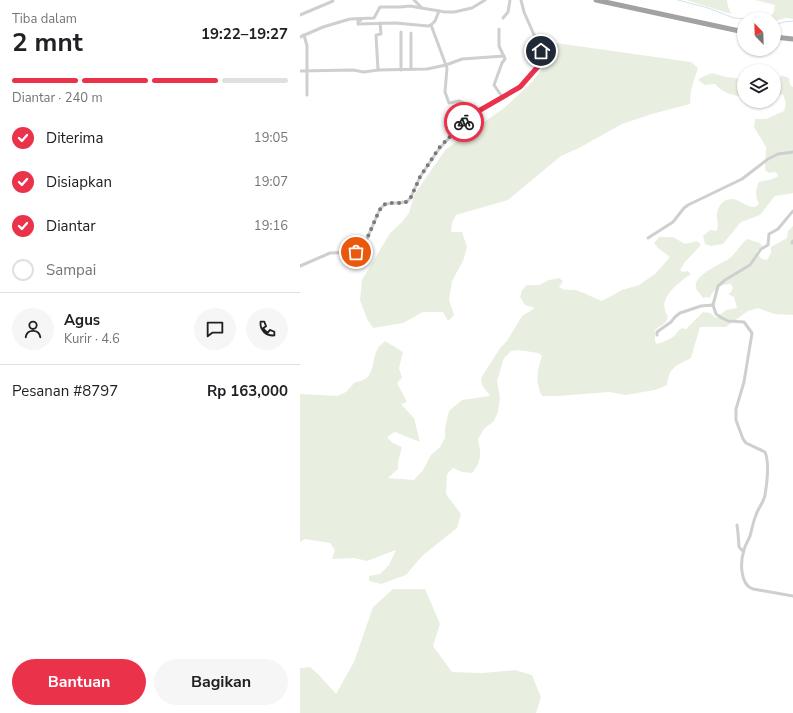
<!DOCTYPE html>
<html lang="id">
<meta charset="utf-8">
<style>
body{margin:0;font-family:"Nunito Sans",sans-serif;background:#f6f6f6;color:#202124;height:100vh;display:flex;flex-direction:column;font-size:15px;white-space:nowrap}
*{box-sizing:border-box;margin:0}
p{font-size:13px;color:#757577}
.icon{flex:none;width:22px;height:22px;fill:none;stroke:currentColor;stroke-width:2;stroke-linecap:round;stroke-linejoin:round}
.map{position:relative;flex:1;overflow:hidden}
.drawer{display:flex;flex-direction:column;background:#fff;width:300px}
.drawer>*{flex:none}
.needle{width:26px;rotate:337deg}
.buttons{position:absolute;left:437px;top:12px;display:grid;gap:8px}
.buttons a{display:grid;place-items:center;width:44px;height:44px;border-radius:50%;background:#fff;box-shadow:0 1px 3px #0004;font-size:20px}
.pin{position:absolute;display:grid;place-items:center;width:34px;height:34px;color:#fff;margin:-17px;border:2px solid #fff;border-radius:50%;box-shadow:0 1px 4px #0007}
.courier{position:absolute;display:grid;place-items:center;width:40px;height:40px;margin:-20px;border:3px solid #eb324b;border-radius:50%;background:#fff;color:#222;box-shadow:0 1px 5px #0007}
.overview em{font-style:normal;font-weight:700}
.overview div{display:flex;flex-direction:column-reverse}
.overview{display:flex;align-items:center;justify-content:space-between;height:68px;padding:0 12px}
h1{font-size:26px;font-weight:700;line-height:30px}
.bar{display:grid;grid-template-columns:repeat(4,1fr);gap:6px 4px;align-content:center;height:48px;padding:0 12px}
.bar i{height:5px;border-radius:3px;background:#e0e0e0}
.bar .current{background:#eb324b}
.bar p{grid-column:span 4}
.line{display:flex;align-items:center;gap:10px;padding:0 12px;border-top:1px solid #e0e0e0}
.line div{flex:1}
.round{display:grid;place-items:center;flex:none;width:42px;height:42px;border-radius:21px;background:#f6f6f6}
ol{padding:0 12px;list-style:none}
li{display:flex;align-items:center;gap:12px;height:44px}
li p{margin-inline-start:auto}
li .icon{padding:4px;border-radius:50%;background:#eb324b;color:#fff;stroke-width:4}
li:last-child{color:#757577}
li i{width:22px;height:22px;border:2px solid #e0e0e0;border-radius:50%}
.action{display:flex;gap:8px;margin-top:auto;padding:8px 12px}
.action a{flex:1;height:46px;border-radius:24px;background:#eb324b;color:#fff;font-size:16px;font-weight:700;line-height:46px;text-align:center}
.action a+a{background:#f6f6f6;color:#202124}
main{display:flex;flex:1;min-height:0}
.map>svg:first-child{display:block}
.green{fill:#e9efe0}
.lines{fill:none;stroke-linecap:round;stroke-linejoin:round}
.stream{stroke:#cde3ee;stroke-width:1}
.minor{stroke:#cfcfcf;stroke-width:3}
.trunk{stroke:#a2a2a2;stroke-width:5}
.done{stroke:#7a7a7a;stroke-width:4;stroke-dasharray:0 7.2}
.route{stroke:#eb324b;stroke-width:5}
</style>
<main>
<section class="drawer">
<div class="overview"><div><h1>2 mnt</h1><p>Tiba dalam</p></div><em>19:22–19:27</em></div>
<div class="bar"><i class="current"></i><i class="current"></i><i class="current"></i><i></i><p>Diantar · 240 m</p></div>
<ol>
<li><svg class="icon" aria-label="check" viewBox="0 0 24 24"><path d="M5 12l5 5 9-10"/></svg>Diterima<p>19:05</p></li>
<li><svg class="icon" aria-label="check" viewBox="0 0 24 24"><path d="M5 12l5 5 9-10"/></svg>Disiapkan<p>19:07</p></li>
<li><svg class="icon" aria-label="check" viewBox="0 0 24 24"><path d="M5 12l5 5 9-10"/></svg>Diantar<p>19:16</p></li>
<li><i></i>Sampai</li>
</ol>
<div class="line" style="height:72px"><a class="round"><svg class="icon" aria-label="person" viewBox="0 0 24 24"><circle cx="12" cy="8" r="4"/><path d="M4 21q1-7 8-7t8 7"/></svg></a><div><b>Agus</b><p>Kurir · 4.6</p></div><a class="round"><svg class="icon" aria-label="chat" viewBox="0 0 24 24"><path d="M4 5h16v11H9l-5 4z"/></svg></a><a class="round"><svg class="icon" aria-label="phone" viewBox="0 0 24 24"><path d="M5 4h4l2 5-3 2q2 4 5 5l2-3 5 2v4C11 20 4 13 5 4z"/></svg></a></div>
<div class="line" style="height:52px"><div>Pesanan #8797</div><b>Rp 163,000</b></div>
<div class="action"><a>Bantuan</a><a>Bagikan</a></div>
</section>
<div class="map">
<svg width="493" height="713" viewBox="0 0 493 713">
<rect width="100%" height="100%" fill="#fff"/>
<!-- green -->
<g class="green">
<path d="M 386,0 L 427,0 L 428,6 L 431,14 Z"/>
<path d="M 455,0 L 493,0 L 493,19 L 486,18 L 474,21 L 474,19 L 470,19 L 474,11 L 475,5 Z"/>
<path d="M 256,43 L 391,62 L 398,68 L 391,90 L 390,104 L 352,114 L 322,124 L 279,148 L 261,156 L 208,200 L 156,215 L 152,223 L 151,232 L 162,232 L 167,247 L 163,261 L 152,281 L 149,300 L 154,315 L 148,321 L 143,312 L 123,312 L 103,323 L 73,328 L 67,319 L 60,300 L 62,280 L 90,233 L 101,223 L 109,213 L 114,195 L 146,149 L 204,108 L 232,82 L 253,55 Z"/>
<path d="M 412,73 L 426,77 L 444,79 L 444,96 C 432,96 423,93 415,84 L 405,85 L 398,80 L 402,77 Z"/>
<path d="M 481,75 L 489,78 L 490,85 L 493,87 L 493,193 L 475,196 L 460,215 L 441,222 L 423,244 L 411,246 L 405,244 L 403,236 L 410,230 L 417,231 C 419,223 416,218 417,213 C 418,208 420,205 423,202 C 435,193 443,207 455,207 L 459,204 C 455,195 455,190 459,182 C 466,180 473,180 478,176 L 476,172 L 469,173 L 465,170 L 466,147 L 454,127 L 455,119 L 466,119 L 484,111 L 486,103 L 483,94 L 474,97 L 474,81 L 479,83 Z"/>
<path d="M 493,226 L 493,315 L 474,314 L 458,308 L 448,311 L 426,327 L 400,327 L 391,358 C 376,366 369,367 367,385 L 355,390 L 326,395 L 309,392 L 258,396 L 242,396 C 235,383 237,370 242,356 L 238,353 L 218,350 L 211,351 L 204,358 L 197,381 L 200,398 L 198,412 L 194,421 L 184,429 L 178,439 C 181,453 182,461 172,473 L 162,472 L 153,468 L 147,474 L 146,494 L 161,514 L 157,528 L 122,556 L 106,575 L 81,584 L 69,581 L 69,576 L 80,574 L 89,565 L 96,550 L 67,561 L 54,558 L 32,559 L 35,550 L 30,543 L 5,539 L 0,542 L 0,394 L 37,396 L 46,392 L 55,382 C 77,380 70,362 78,348 C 79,346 83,343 85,341 L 103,352 L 99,368 L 102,378 L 97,383 L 107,402 L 101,404 L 114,418 L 120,442 L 95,432 L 87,437 L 93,443 L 102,447 L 98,462 L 98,469 L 88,478 L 114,480 L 123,470 L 131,455 L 140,447 L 145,438 L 145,428 L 149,411 L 162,400 L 190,396 L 182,385 L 181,378 L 200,348 L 207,341 L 222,316 L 235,308 L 225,305 L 220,297 L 222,290 L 227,285 L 239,285 L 249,280 L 259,278 L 263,281 L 259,287 C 265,291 268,289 275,290 C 284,292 293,298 302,301 L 322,290 L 339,285 L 355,274 L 370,257 L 358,248 L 354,243 L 359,237 L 373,237 L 385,244 L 397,241 L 401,245 L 385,262 L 380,270 L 383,272 L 388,271 L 391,275 L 388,276 C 376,285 356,300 368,316 L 366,322 L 355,330 L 355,341 L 357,344 C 367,341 374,338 380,329 L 384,328 L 385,330 L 403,312 L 410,313 L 416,318 L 426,310 L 437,308 L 434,297 L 428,294 L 431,292 L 433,287 L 430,284 C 421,284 413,289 410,298 L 407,297 L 403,298 C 401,295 397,291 396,288 C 392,275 422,264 430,258 C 437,252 440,245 447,239 L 460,243 L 462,246 L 456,252 L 462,259 L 467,260 L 471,253 L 471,247 L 487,238 L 488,231 Z"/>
<path d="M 93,589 L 125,589 L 140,624 L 133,646 L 152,672 L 182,673 L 215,670 L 232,675 L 241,697 L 236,713 L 0,713 L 0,668 L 10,667 L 19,675 L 36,694 L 54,662 L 73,607 Z"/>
</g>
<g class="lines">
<!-- stream -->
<g class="stream">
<path d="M 378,0 L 408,8 L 434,18 L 448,19"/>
<path d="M 474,25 L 484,22 L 493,21"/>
</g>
<!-- minor -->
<g class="minor">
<path d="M 114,0 L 121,7"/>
<path d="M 139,11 L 135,21 L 131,25 L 147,68 L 145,92 L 149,103 L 159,101 L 164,103 L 162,113 L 165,121"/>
<path d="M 0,15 L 33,1"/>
<path d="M 203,18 L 208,12 L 210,0"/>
<path d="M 61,20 L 58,21 L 58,24 L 96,23 L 128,26 L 131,25"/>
<path d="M 199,29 L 199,46 L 205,59 L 202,63 L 194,85 L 203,98"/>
<path d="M 101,32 L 101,70"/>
<path d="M 4,35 L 7,46 L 7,95"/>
<path d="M 0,37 L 23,27 L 50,19 L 74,18 L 80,7 L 100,7 L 110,6 L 145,12 L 154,12 L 172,8 L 185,0"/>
<path d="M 111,69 L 111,33"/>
<path d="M 78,70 L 76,35 L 81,34 L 80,23"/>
<path d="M 0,71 L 53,70 L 64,72 L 78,70 L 127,69 L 146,65 L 162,59 L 204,56"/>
<path d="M 493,211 L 478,229 L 469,234 L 468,245 L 461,249 L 450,265 L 425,280 L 418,286 L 413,305 L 416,314 L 422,318 L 428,321 L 444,322 L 452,333 L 444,382 L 436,409 L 436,420 L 443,439 L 446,443 L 465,452 C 470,464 467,483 465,495 C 464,502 458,508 456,515 C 453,522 452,529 450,536 C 448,541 445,545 444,550 C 440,562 440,585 453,589 L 493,596"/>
<path d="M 348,238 L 373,222 L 384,208 L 388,205 L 442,179 L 468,159 L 478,154 L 493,152"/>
<path d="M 492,243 L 493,241"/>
<path d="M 0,266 L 30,253 L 54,252 L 63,248 L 79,211 C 87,198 96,206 108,201 L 111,197 L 120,177 L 139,149 L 160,126 L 175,113 L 220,87 L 241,63 L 243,60 L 242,53 L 224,12 L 221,0"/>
<path d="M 357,335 L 357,332 L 371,322 L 375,317 L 380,313 L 401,306 L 413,305"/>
<path d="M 437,525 L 438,533 L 439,547 L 443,551"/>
</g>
<!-- trunk -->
<g class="trunk">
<path d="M 296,0 L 444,32"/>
<path d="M 474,37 L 493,39"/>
</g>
</g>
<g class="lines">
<!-- done -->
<path class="done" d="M 56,252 L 63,248 L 79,211 L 83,205 L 88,203 L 104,203 L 108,201 L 111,197 L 120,177 L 139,148 L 164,122"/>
<!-- route -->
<path class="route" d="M 164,122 L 175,113 L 220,87 L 241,63 L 243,57 L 241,51"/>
</g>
</svg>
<div class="buttons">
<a><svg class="needle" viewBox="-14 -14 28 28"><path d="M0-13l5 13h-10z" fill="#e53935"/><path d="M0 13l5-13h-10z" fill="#757577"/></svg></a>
<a><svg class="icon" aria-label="layers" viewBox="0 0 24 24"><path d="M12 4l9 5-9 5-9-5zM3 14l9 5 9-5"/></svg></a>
</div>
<div class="pin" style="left:56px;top:252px;background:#ea580c"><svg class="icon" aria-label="bag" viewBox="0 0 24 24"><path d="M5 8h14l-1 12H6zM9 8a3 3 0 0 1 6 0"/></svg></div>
<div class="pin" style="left:241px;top:51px;background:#1f2937"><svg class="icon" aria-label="home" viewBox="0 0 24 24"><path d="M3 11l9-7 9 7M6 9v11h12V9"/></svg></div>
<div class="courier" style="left:164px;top:122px"><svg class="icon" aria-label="bike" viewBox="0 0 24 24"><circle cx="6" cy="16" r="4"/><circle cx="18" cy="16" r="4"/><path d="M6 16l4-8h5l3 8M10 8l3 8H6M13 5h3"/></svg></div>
</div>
</main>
